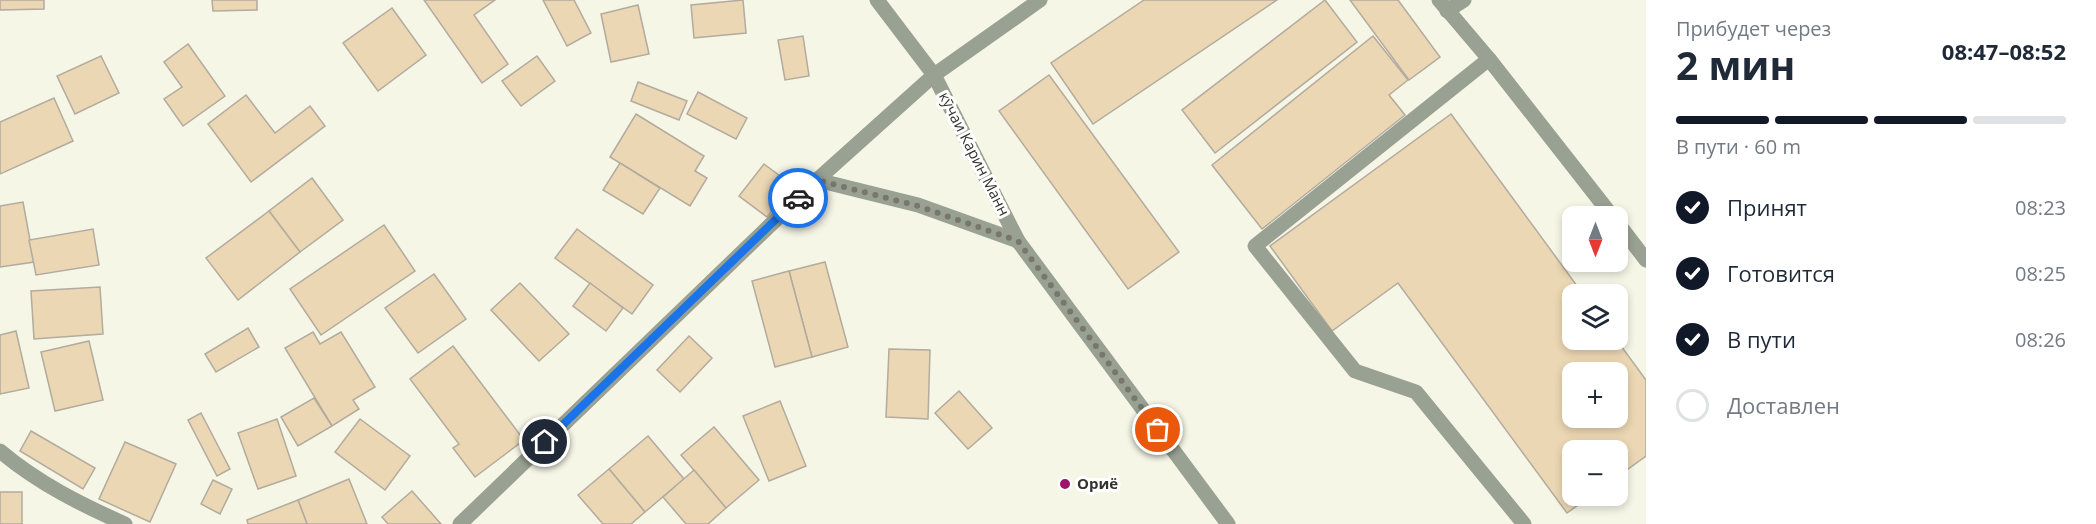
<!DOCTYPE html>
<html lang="ru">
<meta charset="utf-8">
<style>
body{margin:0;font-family:"Open Sans",sans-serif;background:#f2f2f3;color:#1f2937;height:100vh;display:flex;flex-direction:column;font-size:22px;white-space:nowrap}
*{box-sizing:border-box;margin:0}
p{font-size:20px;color:#747a83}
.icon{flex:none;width:33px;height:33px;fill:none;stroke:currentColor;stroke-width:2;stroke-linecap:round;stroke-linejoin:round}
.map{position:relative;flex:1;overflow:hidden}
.details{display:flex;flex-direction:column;background:#fff;width:450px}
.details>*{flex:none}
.needle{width:39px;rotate:180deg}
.fabs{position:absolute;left:1562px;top:206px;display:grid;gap:12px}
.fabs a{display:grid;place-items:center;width:66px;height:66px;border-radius:12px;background:#fff;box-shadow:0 3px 9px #0003;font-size:30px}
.pin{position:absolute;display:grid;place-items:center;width:51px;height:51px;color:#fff;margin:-26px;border:3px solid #fff;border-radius:50%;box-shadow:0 2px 6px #0007}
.courier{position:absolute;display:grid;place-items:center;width:60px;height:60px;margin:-30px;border:4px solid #1a73e8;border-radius:50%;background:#fff;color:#222;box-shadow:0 2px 8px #0007}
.head em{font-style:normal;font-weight:700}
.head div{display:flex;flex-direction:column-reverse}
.head{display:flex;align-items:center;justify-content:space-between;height:102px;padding:0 30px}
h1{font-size:39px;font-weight:700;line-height:45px}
.bar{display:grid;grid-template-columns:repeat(4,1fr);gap:9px 6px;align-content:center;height:72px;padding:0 30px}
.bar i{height:8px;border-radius:4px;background:#e0e1e3}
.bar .on{background:#111827}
.bar p{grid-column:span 4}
ol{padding:0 30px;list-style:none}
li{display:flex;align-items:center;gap:18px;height:66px}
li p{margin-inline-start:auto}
li .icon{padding:6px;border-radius:50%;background:#111827;color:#fff;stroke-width:4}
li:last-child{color:#747a83}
li i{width:33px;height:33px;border:3px solid #e0e1e3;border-radius:50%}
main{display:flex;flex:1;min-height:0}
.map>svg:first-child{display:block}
.building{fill:#ebd7b3;stroke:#b2ab9e;stroke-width:1.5;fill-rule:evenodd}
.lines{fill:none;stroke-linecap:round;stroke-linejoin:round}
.service{stroke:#99a192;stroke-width:15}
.tertiary{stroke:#99a192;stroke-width:15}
.done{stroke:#77776e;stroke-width:6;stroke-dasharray:0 10.8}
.route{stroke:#1a73e8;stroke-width:8}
.poi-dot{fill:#9c1769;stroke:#fff;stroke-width:2}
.labels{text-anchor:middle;stroke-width:6;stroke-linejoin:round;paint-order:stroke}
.street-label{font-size:15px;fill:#33332d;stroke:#fff}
.poi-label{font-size:15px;font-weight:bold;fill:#33332d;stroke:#fff;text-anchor:start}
</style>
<main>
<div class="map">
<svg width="1646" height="524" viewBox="0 0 1646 524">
<rect width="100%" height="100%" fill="#f6f6e7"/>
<!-- building -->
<g class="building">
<path d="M 0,0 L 44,0 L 44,9 L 0,10 Z"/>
<path d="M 212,0 L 257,0 L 257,10 L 213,11 Z"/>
<path d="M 424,0 L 495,0 L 474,15 L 508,64 L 482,83 Z"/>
<path d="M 543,0 L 574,0 L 591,33 L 567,46 Z"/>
<path d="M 743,0 L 746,33 L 694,38 L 691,5 Z"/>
<path d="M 1144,0 L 1277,0 L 1093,124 L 1051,63 Z"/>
<path d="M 1325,0 L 1357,42 L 1215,153 L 1182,110 Z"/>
<path d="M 1350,0 L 1398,0 L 1440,57 L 1409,80 Z"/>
<path d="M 638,5 L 649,54 L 611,62 L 601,14 Z"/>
<path d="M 392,8 L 426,55 L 378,91 L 343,43 Z"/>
<path d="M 803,36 L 809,76 L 785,80 L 778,40 Z"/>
<path d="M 1373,36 L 1408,80 L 1389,95 L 1405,115 L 1262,229 L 1212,165 Z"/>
<path d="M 188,44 L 225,96 L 183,126 L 164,99 L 182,87 L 164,62 Z"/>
<path d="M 101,56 L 119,93 L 75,114 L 57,76 Z"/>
<path d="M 537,56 L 555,81 L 521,106 L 502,81 Z"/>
<path d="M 1049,75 L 1179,252 L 1128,289 L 999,111 Z"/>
<path d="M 638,82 L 687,101 L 679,120 L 631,101 Z"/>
<path d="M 698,92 L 747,118 L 736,139 L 687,114 Z"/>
<path d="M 246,95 L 275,133 L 310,106 L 325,126 L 251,182 L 208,124 Z"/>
<path d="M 54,98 L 73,141 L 0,174 L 0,122 Z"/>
<path d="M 636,114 L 704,156 L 695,171 L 707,178 L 690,206 L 610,157 Z"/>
<path d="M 1451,114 L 1583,294 L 1572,294 L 1572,339 L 1616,339 L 1646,380 L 1646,456 L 1617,477 L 1617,450 L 1572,450 L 1572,495 L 1592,495 L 1567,513 L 1398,283 L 1332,331 L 1270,246 ZM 1572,372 L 1617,372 L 1617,417 L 1572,417 Z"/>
<path d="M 620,163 L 660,188 L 643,214 L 603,190 Z"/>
<path d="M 764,164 L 792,185 L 767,217 L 739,196 Z"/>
<path d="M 312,178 L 343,220 L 300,252 L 269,211 Z"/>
<path d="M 23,202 L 34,262 L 0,267 L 0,206 Z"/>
<path d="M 269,211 L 300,252 L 238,300 L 206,258 Z"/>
<path d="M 384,225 L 415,271 L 321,335 L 290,289 Z"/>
<path d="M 93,229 L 99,265 L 36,275 L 29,240 Z"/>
<path d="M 577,229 L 653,285 L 632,314 L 555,258 Z"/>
<path d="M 825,262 L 848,347 L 812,357 L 789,271 Z"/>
<path d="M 789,271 L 812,357 L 775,367 L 752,281 Z"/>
<path d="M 434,274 L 466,319 L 418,353 L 385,308 Z"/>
<path d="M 520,283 L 569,334 L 539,361 L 491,310 Z"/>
<path d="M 590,283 L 623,308 L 606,331 L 573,306 Z"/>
<path d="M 100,287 L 103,334 L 34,339 L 31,291 Z"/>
<path d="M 248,328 L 259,347 L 216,372 L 205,354 Z"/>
<path d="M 16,331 L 29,388 L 0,394 L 0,335 Z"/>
<path d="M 313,332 L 320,344 L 341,332 L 375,387 L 353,400 L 359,409 L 332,426 L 285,348 Z"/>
<path d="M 689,336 L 712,358 L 680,392 L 657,370 Z"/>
<path d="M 89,341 L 103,400 L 55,411 L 41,352 Z"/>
<path d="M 453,346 L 524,440 L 475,477 L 453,448 L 459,444 L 410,379 Z"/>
<path d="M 889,349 L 930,350 L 928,419 L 886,417 Z"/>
<path d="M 959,391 L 992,428 L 968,449 L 935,413 Z"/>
<path d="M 314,398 L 332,426 L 298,446 L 281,417 Z"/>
<path d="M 780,401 L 806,466 L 769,481 L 743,416 Z"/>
<path d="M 201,413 L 230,469 L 217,476 L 188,420 Z"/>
<path d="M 277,419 L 296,476 L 258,489 L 238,433 Z"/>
<path d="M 360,419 L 410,456 L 385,490 L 335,452 Z"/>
<path d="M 714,427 L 759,480 L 726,508 L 681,455 Z"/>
<path d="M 31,431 L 95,468 L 83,489 L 20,451 Z"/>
<path d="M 648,436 L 684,479 L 645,512 L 609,469 Z"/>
<path d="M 125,442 L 176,464 L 150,522 L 99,499 Z"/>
<path d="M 609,469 L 645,512 L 631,524 L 603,524 L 578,495 Z"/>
<path d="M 694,470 L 726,508 L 708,524 L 686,524 L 663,497 Z"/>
<path d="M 349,479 L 367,524 L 307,524 L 298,500 Z"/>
<path d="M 213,480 L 232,489 L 220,514 L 201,504 Z"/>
<path d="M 412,491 L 441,524 L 388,524 L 382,517 Z"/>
<rect x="0" y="492" width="22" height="32"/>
<path d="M 298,500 L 307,524 L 248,524 L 247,520 Z"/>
</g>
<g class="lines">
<!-- service -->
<g class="service">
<path d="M 1439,0 L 1489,59 L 1255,246 L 1355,371 L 1416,392 L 1524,524"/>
<path d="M 1447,11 L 1464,0"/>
<path d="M 1489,59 L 1612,216"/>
<path d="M 817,180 L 934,75"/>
<path d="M 1617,222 L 1646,260"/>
<path d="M 0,451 C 38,483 80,504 125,524"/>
<path d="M 460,524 L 817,180 L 918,205 L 1018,241"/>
</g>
<!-- tertiary -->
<g class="tertiary">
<path d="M 877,0 L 934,75 L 1018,241 L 1228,524"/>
<path d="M 934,75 L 1040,0"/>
</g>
</g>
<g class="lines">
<!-- done -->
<path class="done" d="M 798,198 L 817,180 L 918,206 L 1018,241 L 1158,430"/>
<!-- route -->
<path class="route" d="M 545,442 L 798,198"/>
</g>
<!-- markers -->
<circle class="poi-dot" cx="1065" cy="484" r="6"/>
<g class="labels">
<!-- street labels -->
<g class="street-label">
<text transform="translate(974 154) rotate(63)" y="5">кӯчаи Карин Манн</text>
</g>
<!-- poi labels -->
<g class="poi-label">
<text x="1077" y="489">Ориё</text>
</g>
</g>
</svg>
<div class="fabs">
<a><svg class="needle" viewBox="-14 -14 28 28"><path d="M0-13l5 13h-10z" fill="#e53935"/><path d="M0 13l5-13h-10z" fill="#747a83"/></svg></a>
<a><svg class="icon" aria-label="layers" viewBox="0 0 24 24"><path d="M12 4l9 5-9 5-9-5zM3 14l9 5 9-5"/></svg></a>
<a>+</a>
<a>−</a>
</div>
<div class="pin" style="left:1158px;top:430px;background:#ea580c"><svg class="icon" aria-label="bag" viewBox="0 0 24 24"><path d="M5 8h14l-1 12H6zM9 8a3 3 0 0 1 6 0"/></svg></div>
<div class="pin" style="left:545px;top:442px;background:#1f2937"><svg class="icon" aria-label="home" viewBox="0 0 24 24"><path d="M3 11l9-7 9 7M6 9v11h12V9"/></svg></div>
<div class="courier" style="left:798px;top:198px"><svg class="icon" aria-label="car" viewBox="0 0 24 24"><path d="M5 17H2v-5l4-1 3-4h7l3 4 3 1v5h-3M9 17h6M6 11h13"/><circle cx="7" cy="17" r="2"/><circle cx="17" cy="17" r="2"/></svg></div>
</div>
<section class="details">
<div class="head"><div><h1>2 мин</h1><p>Прибудет через</p></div><em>08:47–08:52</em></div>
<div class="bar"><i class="on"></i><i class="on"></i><i class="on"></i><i></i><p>В пути · 60 m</p></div>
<ol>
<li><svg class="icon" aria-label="check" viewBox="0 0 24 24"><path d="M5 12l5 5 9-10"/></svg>Принят<p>08:23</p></li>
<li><svg class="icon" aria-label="check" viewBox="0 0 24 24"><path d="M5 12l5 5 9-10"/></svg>Готовится<p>08:25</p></li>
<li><svg class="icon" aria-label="check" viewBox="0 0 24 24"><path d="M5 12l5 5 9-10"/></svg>В пути<p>08:26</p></li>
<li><i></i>Доставлен</li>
</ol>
</section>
</main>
